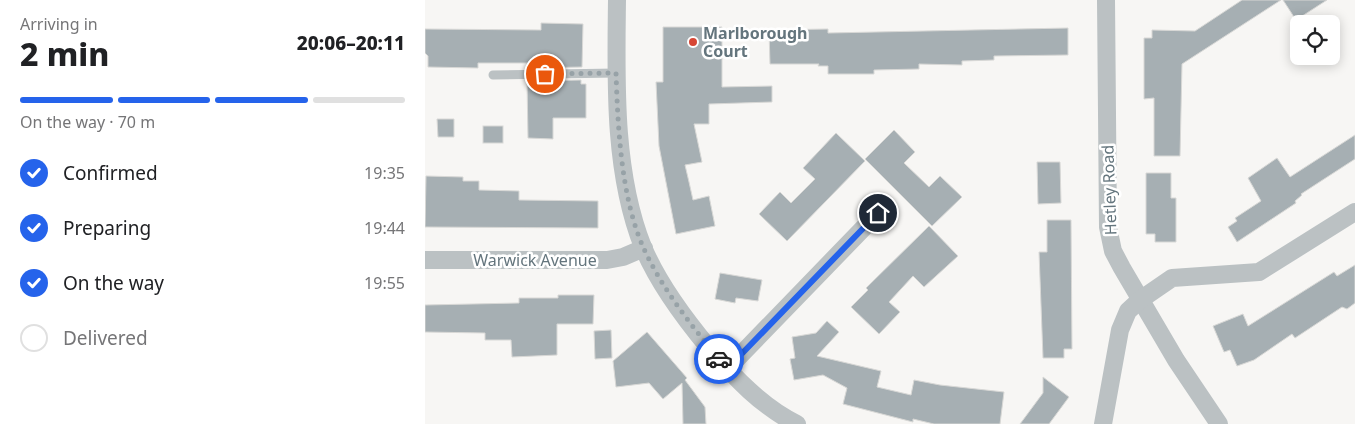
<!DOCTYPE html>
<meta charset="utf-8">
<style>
body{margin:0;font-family:"Noto Sans",sans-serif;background:#f6f6f6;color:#202124;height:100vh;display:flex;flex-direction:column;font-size:19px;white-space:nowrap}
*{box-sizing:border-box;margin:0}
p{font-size:16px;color:#757577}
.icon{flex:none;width:28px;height:28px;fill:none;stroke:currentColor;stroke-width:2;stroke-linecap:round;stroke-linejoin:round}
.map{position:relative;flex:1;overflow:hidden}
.panel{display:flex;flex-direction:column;background:#fff;width:425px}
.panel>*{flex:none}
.fabs{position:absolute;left:865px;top:15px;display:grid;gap:10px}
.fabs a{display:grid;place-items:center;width:50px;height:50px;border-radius:8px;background:#fff;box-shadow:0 2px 12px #0003;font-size:25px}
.pin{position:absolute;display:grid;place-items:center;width:42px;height:42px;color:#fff;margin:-21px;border:2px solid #fff;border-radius:50%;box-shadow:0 1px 5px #0007}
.courier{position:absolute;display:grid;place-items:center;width:50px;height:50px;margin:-25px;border:4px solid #2563eb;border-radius:50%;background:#fff;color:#222;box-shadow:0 1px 6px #0007}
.headline em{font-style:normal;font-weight:800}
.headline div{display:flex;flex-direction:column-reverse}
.headline{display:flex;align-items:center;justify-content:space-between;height:85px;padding:0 20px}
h1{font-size:32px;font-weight:800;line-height:38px}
.bar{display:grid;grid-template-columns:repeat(4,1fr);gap:8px 5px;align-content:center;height:60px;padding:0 20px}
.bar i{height:6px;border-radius:4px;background:#e0e0e0}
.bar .on{background:#2563eb}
.bar p{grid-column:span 4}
ol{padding:0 20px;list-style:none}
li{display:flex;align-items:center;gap:15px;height:55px}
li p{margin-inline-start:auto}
li .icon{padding:5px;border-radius:50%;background:#2563eb;color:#fff;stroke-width:4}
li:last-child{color:#757577}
li i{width:28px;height:28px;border:2px solid #e0e0e0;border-radius:50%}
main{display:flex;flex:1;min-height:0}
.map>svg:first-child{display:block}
.building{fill:#a6afb3;stroke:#d8d8d6}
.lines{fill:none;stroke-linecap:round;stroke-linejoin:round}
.lane{stroke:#bbc1c3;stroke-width:9}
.street{stroke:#bbc1c3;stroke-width:18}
.done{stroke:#97a2a7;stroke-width:5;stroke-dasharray:0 9}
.route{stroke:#2563eb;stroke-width:6}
.poi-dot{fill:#d74634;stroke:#fff;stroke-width:2}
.labels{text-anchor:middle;stroke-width:5;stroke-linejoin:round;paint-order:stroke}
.poi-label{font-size:16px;font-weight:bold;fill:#64757d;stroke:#fff;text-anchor:start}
.street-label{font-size:16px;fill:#64757d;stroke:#fff}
</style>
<main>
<section class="panel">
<div class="headline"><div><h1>2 min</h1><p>Arriving in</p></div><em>20:06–20:11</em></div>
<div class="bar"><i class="on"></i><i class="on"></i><i class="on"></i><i></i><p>On the way · 70 m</p></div>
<ol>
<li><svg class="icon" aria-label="check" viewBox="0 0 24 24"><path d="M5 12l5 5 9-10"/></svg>Confirmed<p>19:35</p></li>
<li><svg class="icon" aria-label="check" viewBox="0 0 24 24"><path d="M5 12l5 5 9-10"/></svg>Preparing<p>19:44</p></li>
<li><svg class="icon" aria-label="check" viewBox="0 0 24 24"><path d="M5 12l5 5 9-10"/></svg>On the way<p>19:55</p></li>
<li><i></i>Delivered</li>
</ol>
</section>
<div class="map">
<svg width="930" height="424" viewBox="0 0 930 424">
<rect width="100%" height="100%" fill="#f7f6f4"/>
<!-- building -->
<g class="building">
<path d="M 817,0 L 856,0 L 757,64 L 755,156 L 729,156 L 729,98 L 719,99 L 719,38 L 727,38 L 727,30 L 770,31 Z"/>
<path d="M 858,0 L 902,0 L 871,20 Z"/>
<path d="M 116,23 L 158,24 L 157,67 L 102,68 L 102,63 L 53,63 L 53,68 L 3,67 L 3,56 L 0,53 L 0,29 L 116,30 Z"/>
<path d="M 238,27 L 297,27 L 297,87 L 347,86 L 347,102 L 284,104 L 284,124 L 269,124 L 277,162 L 260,165 L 264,182 L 268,200 L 284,196 L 290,226 L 251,234 L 234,146 L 231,82 L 238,82 Z"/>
<path d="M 643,28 L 643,55 L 569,56 L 569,60 L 537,61 L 537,65 L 494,64 L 494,69 L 449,70 L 449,74 L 403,74 L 403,66 L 393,66 L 394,64 L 345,64 L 344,30 L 403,29 L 403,33 Z"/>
<path d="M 156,80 L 156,84 L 161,84 L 161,118 L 128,118 L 128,139 L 103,138 L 102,81 Z"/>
<path d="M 12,119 L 29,119 L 29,137 L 13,137 Z"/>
<rect x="58" y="126" width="20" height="17"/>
<path d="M 469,130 L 490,152 L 479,163 L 504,187 L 515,176 L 537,197 L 507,226 L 440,159 Z"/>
<path d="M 411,133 L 440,161 L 362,241 L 334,214 L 355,192 L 366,203 L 390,179 L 378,168 Z"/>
<path d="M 930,135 L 930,159 L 876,194 L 877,195 L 870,201 L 871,203 L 812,242 L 803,227 L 812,221 L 810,218 L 836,201 L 823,178 L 852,158 L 865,177 Z"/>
<path d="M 612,162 L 635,162 L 636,203 L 613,204 Z"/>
<path d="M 721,173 L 746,173 L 746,198 L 751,198 L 751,242 L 730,242 L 730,234 L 721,234 Z"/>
<path d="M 1,176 L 38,177 L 38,181 L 54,181 L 54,190 L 94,191 L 94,200 L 173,201 L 173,228 L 0,227 Z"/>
<path d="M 622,220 L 646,220 L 647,349 L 639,349 L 639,358 L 618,358 L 614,252 L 622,252 Z"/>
<path d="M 504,226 L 533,256 L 499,287 L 488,276 L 464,302 L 475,312 L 454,334 L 426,307 L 443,290 L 441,288 Z"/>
<path d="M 930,265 L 930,303 L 922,309 L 917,307 L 870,338 L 867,334 L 829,360 L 812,366 L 805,350 L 799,352 L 788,326 L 818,314 L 823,326 L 909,272 L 912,276 Z"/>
<path d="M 295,273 L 337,280 L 333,301 L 311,298 L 310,303 L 290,299 Z"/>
<path d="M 133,295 L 169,295 L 168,324 L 132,324 L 132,355 L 87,357 L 86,340 L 60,340 L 60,333 L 0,332 L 0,305 L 94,303 L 94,298 L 133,298 Z"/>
<path d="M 402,321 L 414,332 L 392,356 L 456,371 L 452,387 L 486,395 L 489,380 L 515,385 L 579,392 L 575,424 L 509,424 L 488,419 L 488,422 L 418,404 L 422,388 L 398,375 L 369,380 L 365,359 L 370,358 L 367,337 L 391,333 Z"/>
<path d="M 186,330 L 187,358 L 170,359 L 169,331 Z"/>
<path d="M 222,332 L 262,378 L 260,380 L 280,407 L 281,424 L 258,424 L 257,383 L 238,399 L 224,383 L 191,387 L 188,361 Z"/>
<path d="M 618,377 L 644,397 L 624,424 L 595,424 L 618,393 Z"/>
</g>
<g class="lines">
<!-- lane -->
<path class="lane" d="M 68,75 L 191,73"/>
<!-- street -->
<g class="street">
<path d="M 192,0 C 191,80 188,172 218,247 C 233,283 259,318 284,348 C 309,377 337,407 372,424"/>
<path d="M 681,0 L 683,227 L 688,251 L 697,268 L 751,360 L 794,424"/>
<path d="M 0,260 L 182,260 L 198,257 L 219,248"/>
<path d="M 302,369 L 453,213"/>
<path d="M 678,424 L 695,330 L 703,311 L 715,300 L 747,278 L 834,272 L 930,212"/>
</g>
</g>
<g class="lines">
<!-- done -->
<path class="done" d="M 120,74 L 191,73 C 193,129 196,198 219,249 C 238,290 266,325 294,359"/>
<!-- route -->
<path class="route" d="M 294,359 L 302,369 L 453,213"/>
</g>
<!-- markers -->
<circle class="poi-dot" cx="268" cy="42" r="5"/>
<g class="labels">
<!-- poi labels -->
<g class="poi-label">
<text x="278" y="39">Marlborough<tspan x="278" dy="18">Court</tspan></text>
</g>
<!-- street labels -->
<g class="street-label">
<text transform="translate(684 190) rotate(-92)" y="6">Hetley Road</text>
<text x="110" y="266">Warwick Avenue</text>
</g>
</g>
</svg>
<div class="fabs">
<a><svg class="icon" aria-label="locate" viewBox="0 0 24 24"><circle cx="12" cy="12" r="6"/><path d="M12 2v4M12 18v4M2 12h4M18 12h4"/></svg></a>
</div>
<div class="pin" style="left:120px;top:74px;background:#ea580c"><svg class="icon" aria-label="bag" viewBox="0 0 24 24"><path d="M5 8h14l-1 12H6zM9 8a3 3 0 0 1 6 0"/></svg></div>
<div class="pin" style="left:453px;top:213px;background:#1f2937"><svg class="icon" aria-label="home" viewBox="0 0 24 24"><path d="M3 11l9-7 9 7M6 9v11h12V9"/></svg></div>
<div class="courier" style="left:294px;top:359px"><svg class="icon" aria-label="car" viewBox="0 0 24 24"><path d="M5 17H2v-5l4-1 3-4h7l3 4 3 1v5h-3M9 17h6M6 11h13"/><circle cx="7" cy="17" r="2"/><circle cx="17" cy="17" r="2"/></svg></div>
</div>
</main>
